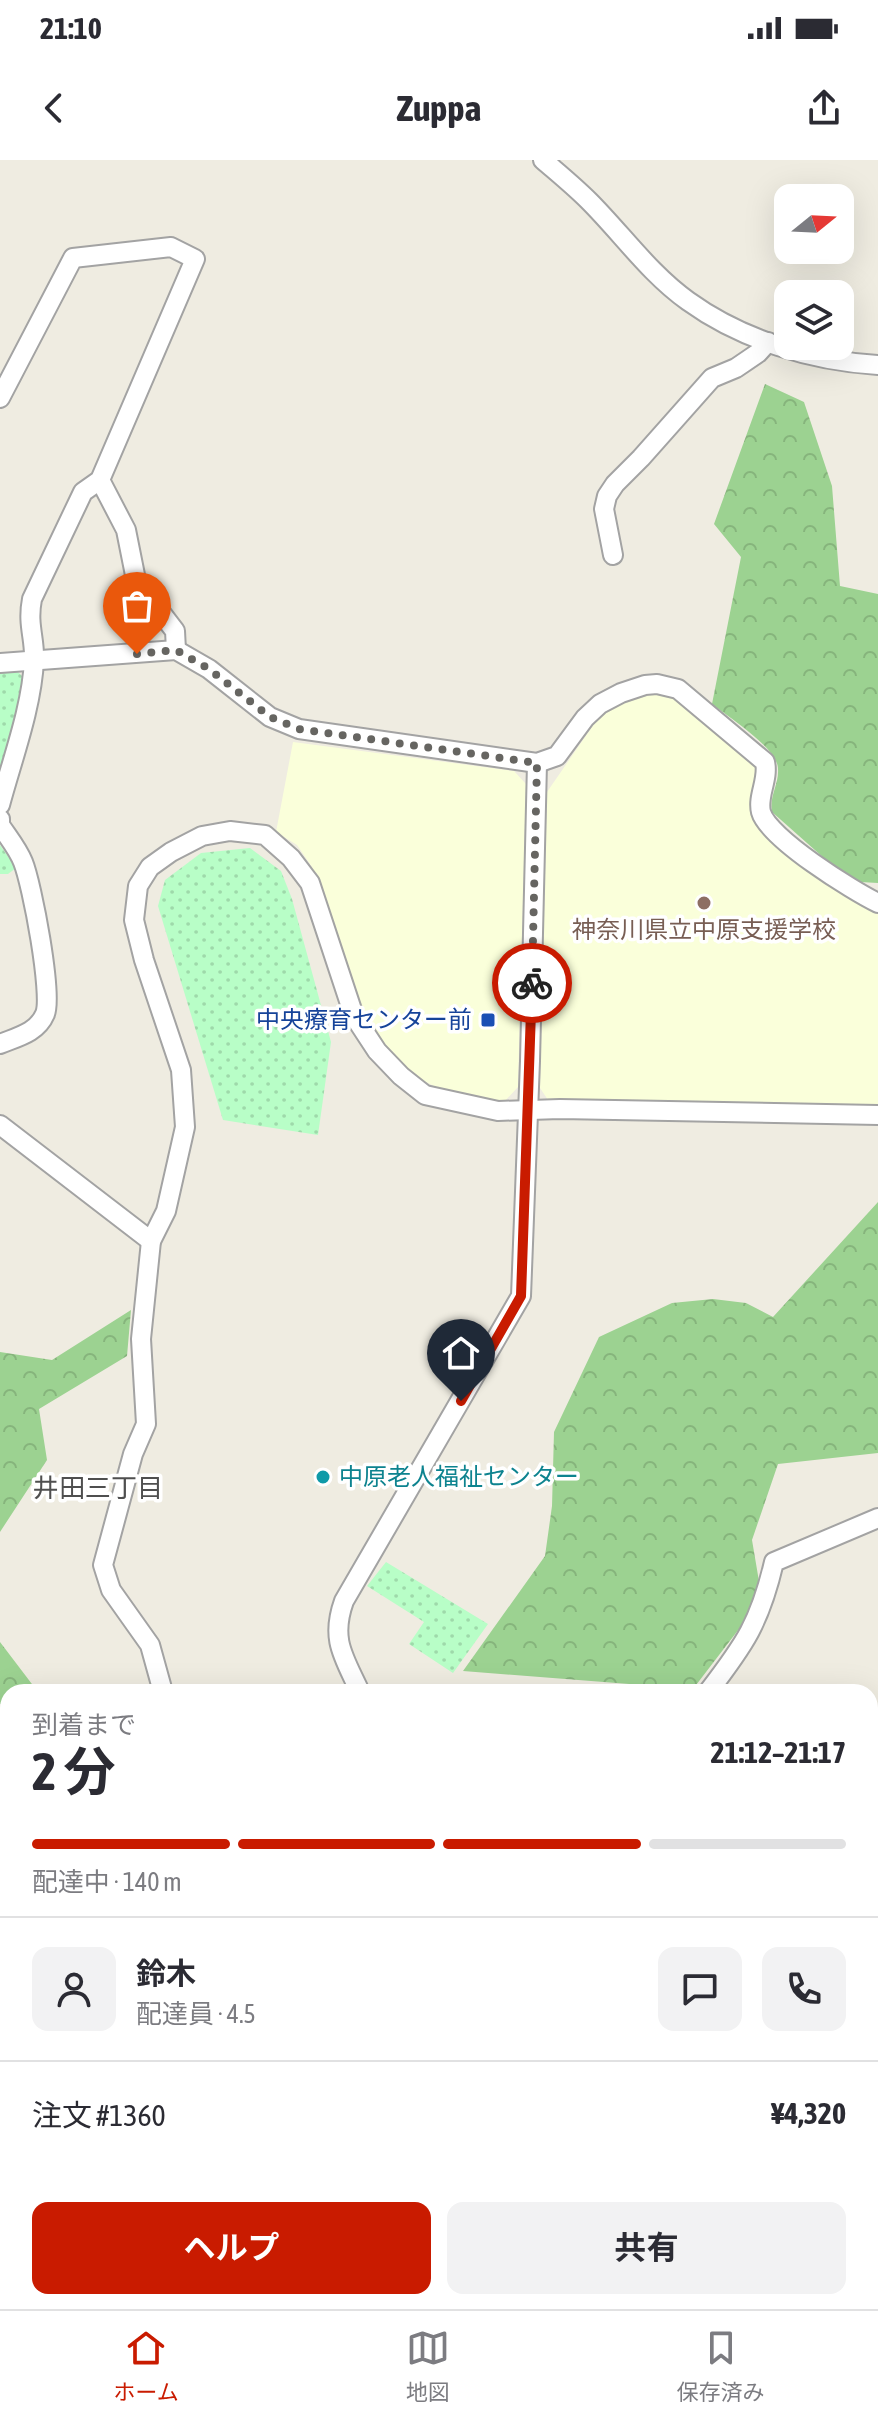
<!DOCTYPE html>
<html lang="ja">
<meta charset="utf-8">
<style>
body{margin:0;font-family:"Asap Condensed","Noto Sans JP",sans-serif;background:#f2f2f3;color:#2b2b33;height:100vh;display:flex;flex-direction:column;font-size:30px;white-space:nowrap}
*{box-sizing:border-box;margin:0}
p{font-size:26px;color:#7c7c81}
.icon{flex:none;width:44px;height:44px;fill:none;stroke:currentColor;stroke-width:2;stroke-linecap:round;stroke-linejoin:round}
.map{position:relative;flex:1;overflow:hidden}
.side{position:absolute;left:0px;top:1524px;width:878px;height:626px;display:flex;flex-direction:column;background:#fff;border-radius:24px 24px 0 0;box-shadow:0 8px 32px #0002}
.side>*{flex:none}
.needle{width:52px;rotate:72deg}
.tools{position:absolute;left:774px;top:24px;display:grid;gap:16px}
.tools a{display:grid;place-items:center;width:80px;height:80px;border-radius:16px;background:#fff;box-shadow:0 8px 32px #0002;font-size:40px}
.pin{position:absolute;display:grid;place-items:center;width:68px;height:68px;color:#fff;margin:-82px -34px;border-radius:50% 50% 50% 0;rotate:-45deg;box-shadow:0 0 8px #0007}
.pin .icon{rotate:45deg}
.courier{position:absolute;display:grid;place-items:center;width:80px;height:80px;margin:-40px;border:6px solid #c91b00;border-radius:50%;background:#fff;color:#222;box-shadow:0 2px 10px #0007}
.head em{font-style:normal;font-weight:700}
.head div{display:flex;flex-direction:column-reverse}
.head{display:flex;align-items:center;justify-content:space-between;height:136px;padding:0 32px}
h1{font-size:52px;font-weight:700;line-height:60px}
.bar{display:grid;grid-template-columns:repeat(4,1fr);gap:12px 8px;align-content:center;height:96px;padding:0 32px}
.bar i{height:10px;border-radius:6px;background:#e1e1e2}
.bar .selected{background:#c91b00}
.bar p{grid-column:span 4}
.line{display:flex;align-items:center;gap:20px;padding:0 32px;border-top:2px solid #e1e1e2}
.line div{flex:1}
.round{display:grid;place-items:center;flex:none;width:84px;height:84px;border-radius:16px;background:#f2f2f3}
.cta{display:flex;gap:16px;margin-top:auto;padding:16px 32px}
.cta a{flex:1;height:92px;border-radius:16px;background:#c91b00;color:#fff;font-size:32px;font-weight:700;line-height:92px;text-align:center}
.cta a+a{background:#f2f2f3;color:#2b2b33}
.status{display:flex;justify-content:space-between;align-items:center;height:56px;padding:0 40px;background:#fff;direction:ltr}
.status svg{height:22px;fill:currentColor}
header{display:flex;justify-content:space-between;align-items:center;height:104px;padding:0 32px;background:#fff;font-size:36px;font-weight:700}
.dock{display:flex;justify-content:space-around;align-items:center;height:112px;border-top:2px solid #e1e1e2;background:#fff;font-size:22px;color:#7c7c81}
.dock a{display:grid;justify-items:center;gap:4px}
.dock .selected{color:#c91b00}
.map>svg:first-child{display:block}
.education{fill:#faffda}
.forest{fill:url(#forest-crowns)}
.park{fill:url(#park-dots)}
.parking{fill:#e8e8e8}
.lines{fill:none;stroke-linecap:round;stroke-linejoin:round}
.river{stroke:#9cc8e1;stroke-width:38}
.street-casing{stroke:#a3a3a3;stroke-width:22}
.secondary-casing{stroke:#5a7700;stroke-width:30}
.street{stroke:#fff;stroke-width:18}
.secondary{stroke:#f0ffaf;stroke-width:26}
.done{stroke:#666561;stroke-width:8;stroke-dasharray:0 14.4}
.route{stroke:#c91b00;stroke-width:10}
.education-dot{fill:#8d6e63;stroke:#fff;stroke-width:3}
.transit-dot{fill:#1a4fb4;stroke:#fff;stroke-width:3}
.culture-dot{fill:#0f9aa8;stroke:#fff;stroke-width:3}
.labels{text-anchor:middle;stroke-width:7;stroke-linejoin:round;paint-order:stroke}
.education-label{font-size:24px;fill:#785e54;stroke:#fff}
.transit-label{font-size:24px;fill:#164399;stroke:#fff;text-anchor:end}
.culture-label{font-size:24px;fill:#0d838f;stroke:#fff;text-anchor:start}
.neighbourhood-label{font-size:26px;fill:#4f4f4f;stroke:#fff}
</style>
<div class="status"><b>21:10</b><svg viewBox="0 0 49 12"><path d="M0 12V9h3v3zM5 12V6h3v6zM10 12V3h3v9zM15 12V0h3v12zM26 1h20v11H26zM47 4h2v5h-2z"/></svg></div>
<header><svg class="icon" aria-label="back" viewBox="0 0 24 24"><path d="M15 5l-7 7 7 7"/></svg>Zuppa<svg class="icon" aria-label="share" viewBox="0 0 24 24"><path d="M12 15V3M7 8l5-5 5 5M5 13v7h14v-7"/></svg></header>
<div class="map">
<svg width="878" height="2149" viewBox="0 0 878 2149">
<defs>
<pattern id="forest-crowns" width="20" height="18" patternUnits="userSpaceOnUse" patternTransform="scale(2)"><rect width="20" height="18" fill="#9cd291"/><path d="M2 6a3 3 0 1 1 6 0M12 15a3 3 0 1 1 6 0" fill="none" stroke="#86b47c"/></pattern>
<pattern id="park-dots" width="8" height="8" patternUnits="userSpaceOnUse" patternTransform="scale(2)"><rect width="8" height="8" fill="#b8fec7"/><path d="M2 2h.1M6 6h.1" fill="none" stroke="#9ed9aa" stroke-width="1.8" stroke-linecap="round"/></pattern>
</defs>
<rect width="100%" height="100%" fill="#efece1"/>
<!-- education -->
<g class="education">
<path d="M 662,530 L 675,536 L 759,605 L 754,644 L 878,749 L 878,945 L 548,940 L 540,928 L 547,632 L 594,564 L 613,547 L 639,534 Z"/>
<path d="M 293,582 L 514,611 L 526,624 L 518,927 L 503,943 L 450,934 L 426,922 L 406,909 L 384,888 L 367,865 L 312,707 L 297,685 L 276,672 Z"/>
</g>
<!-- forest -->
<g class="forest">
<path d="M 765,224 L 804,242 L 832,326 L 840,426 L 878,434 L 878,723 L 860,722 L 825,699 L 772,652 C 769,636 779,625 778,609 C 778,588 728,557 712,544 L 741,397 L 714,364 Z"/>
<path d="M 878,1042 L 878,1293 L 778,1304 L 752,1380 L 762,1439 L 693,1529 L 463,1511 L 545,1396 L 552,1346 L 554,1272 L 599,1177 L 672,1143 L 713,1139 L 746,1143 L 773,1157 Z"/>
<path d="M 131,1150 L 127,1196 L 39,1249 L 47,1300 L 0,1372 L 0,1192 L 52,1200 Z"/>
<path d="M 0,1482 L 38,1532 L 8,1532 L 8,1543 L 0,1544 Z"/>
<path d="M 0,2137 L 8,2138 L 8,2142 L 21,2142 L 44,2149 L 0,2149 Z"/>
</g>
<!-- park -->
<g class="park">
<path d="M 14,508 L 25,519 L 21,544 L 0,621 L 0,511 Z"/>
<path d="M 0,685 L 16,708 L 8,714 L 0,714 Z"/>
<path d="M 250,688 L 281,711 L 292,739 L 331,882 L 318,975 L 223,960 L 158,746 L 165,720 L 201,693 Z"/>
<path d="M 386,1402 L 488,1464 L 453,1513 L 409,1484 L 424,1462 L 367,1426 Z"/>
</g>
<!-- parking -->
<path class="parking" d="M 591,2142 L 600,2142 L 606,2149 L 556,2149 Z"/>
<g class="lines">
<!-- river -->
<g class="river">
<path d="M 870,1953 L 878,1923"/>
<path d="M 870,1997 L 878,1992"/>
<path d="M 810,2149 L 812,2142"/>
</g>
<!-- street casing -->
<g class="street-casing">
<g id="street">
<path d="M 543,0 C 558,13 574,26 589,41 C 622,74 650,114 688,141 C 742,180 812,201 878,205"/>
<path d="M 0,238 L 73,98 L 171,87 L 195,99 L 100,320 L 83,332 L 32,439 C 27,465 35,478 34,500 C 32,547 12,600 0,645"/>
<path d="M 100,320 L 126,370 L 136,420 L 175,471 L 176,490"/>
<path d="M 613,395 L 604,349 L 607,336 L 615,324 L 641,298 L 712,218 L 736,208 L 758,193 L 768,182"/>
<path d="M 0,503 L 176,490 L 209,509 L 270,557 L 299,569 L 537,603 L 557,596 L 585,558 L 600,544 L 621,533 L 645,525 L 657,524 L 678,529 L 765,602 C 769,619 757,636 761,652 C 768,678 853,731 878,743"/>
<path d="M 0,659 L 0,665 C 8,677 18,689 23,702 C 32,724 53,835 45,854 C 37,873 17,877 0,884"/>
<path d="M 0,965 L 151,1081"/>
<path d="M 163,1532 L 150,1485 L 111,1430 L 103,1405 L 133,1294 L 146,1264 L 141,1179 L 151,1081 L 166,1051 L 185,967 L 181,910 L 144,800 L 134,760 L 138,726 L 150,707 L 171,692 L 202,676 L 230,671 L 265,675 L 291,698 L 310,723 L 354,856 L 377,891 L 401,916 L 425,935 L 498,951 L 560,949 L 878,955"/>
<path d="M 360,1532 C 344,1497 330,1480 344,1441 L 521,1136 L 530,901 L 537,603"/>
<path d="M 708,1532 C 745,1484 760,1462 774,1402 L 878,1358"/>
<path d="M 870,1727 L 878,1729"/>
<path d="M 870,1849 L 878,1819"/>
<path d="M 0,1950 L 6,1950"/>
<path d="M 870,2122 L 878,2101"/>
<path d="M 238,2142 L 239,2149"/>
<path d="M 257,2142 L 260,2149"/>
<path d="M 780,2149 L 782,2142"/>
<path d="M 862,2149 L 864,2142"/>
</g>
</g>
<!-- secondary casing -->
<g class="secondary-casing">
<g id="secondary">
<path d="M 0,2112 L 8,2113"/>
<path d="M 118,2142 L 139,2149"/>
<path d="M 724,2142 L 756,2149"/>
<path d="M 495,2149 L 525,2142"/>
</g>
</g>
<!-- street -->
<use href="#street" class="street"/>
<!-- secondary -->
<use href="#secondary" class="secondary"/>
</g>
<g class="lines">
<!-- done -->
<path class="done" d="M 137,494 L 176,490 L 209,509 L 270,557 L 299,569 L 537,603 L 532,823"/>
<!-- route -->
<path class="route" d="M 461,1241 L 521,1136 L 532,823"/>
</g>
<!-- markers -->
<circle class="education-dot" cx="704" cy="743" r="8"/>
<rect class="transit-dot" x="480" y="852" width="16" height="16" rx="4"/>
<circle class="culture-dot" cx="323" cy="1317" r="8"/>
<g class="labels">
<!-- education labels -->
<g class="education-label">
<text x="704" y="778">神奈川県立中原支援学校</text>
</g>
<!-- transit labels -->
<g class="transit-label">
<text x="472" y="868">中央療育センター前</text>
</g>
<!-- culture labels -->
<g class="culture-label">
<text x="339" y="1325">中原老人福祉センター</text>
</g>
<!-- neighbourhood labels -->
<g class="neighbourhood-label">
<text x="98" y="1337">井田三丁目</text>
</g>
</g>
</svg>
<div class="tools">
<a><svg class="needle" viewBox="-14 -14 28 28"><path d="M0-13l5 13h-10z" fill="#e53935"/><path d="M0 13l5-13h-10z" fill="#7c7c81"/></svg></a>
<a><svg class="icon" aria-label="layers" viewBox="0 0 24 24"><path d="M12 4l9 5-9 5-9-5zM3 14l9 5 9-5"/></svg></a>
</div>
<div class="pin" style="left:137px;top:494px;background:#ea580c"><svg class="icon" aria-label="bag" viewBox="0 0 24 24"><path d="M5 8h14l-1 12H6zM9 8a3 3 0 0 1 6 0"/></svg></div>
<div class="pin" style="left:461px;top:1241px;background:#1f2937"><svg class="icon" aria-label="home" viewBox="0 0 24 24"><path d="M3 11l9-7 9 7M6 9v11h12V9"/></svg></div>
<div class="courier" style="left:532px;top:823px"><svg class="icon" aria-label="bike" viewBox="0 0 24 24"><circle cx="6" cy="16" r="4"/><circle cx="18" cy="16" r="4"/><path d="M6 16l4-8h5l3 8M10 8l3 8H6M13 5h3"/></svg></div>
<section class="side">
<div class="head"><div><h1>2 分</h1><p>到着まで</p></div><em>21:12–21:17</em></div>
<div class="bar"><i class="selected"></i><i class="selected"></i><i class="selected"></i><i></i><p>配達中 · 140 m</p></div>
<div class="line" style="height:144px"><a class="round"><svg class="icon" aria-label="person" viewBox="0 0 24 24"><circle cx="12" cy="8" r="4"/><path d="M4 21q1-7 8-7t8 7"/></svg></a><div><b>鈴木</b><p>配達員 · 4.5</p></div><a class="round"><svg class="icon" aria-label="chat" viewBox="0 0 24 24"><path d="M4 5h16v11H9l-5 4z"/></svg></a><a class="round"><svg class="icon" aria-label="phone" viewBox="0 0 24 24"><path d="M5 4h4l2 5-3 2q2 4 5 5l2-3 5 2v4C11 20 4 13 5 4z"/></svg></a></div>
<div class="line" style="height:104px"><div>注文 #1360</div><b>¥4,320</b></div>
<div class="cta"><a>ヘルプ</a><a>共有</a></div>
</section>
</div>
<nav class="dock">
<a class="selected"><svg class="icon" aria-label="home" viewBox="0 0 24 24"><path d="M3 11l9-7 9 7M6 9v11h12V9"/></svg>ホーム</a>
<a><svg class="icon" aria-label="map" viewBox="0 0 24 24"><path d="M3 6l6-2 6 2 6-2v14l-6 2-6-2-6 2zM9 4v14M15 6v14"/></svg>地図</a>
<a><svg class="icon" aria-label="saved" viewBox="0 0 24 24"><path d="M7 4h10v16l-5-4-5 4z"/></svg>保存済み</a>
</nav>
